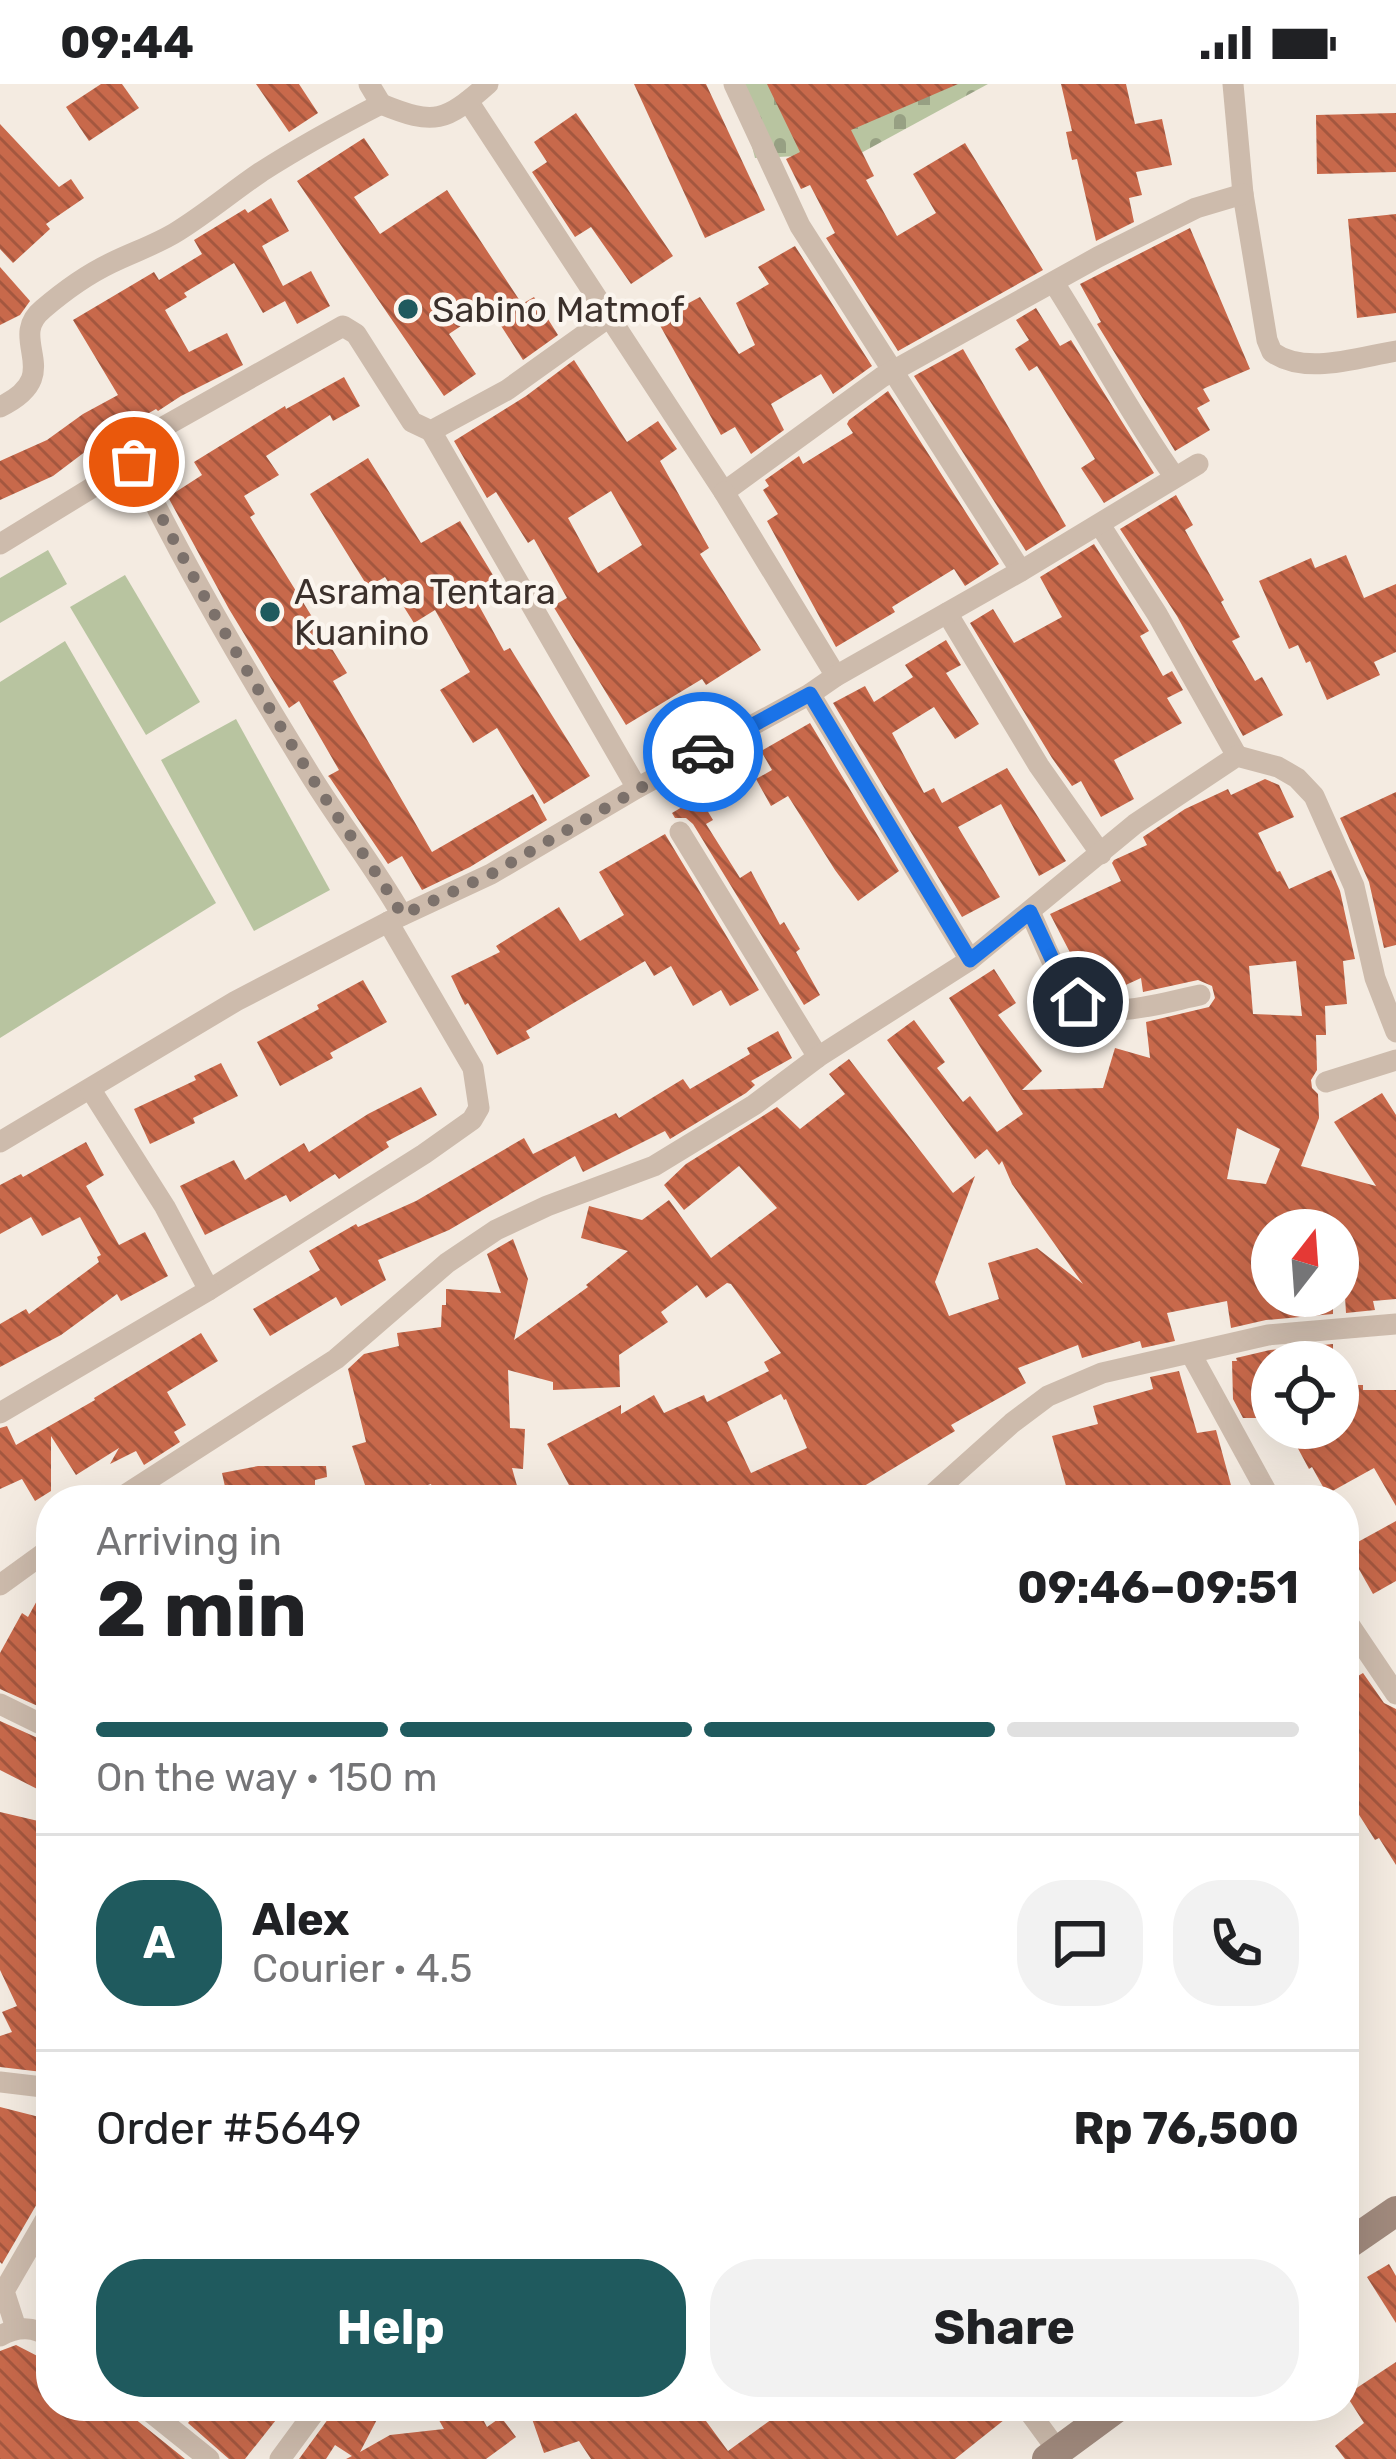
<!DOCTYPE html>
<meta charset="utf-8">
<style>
body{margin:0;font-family:Rubik,sans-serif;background:#f2f2f2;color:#202124;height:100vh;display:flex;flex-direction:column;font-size:45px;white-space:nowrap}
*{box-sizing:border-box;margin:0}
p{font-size:39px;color:#757577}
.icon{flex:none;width:66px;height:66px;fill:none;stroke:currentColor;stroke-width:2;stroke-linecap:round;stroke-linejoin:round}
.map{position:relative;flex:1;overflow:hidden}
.panel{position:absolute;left:36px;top:1401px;width:1323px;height:936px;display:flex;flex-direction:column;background:#fff;border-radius:48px;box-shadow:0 12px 48px #0002}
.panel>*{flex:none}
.needle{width:78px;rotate:17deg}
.tools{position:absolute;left:1251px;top:1125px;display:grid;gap:24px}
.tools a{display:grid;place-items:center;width:108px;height:108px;border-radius:50%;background:#fff;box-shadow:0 12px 48px #0002;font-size:60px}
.pin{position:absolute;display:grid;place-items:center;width:102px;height:102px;color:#fff;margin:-51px;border:6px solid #fff;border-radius:50%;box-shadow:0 3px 12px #0007}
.courier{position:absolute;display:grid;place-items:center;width:120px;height:120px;margin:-60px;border:9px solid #1a73e8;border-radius:50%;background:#fff;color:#222;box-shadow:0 3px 15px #0007}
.head em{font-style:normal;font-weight:700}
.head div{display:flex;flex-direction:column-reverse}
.head{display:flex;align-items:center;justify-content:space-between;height:204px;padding:0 60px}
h1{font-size:78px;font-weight:700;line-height:90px}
.bar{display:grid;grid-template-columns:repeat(4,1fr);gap:18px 12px;align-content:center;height:144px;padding:0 60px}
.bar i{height:15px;border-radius:9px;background:#e0e0e0}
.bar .current{background:#1f5a5e}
.bar p{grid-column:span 4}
.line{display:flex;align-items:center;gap:30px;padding:0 60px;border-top:3px solid #e0e0e0}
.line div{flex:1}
.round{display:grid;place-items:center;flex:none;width:126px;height:126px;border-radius:48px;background:#f2f2f2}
.cta{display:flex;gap:24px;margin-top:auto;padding:24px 60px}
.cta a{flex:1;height:138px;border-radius:48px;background:#1f5a5e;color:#fff;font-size:48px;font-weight:700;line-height:138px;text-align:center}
.cta a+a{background:#f2f2f2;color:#202124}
.status{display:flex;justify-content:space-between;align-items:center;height:84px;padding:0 60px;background:#fff;direction:ltr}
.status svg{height:33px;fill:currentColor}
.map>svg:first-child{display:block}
.green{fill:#b8c4a0}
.cemetery{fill:url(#cemetery-stones)}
.building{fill:url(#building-back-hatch);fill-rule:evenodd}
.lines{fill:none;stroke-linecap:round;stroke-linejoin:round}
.street{stroke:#cdbbac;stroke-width:21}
.secondary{stroke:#a18a7d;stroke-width:30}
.done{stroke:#7c716b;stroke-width:12;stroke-dasharray:0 21.6}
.route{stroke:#1a73e8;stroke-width:15}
.poi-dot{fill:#1f5a5e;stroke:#fbf5ee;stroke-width:4.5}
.labels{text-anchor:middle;stroke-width:9;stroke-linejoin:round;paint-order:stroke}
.poi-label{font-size:36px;fill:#3b302b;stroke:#fbf5ee;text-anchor:start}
</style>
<div class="status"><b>09:44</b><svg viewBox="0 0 49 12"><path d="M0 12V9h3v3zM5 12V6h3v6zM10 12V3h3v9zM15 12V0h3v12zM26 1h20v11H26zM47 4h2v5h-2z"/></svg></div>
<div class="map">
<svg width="1396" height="2375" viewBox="0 0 1396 2375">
<defs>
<pattern id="cemetery-stones" width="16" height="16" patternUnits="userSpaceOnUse" patternTransform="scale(3)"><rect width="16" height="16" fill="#b8c4a0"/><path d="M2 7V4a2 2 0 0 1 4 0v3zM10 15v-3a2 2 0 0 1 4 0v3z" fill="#97a083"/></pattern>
<pattern id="building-back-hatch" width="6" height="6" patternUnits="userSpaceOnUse" patternTransform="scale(3)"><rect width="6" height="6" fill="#c8694b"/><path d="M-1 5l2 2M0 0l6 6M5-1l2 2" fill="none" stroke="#a4573f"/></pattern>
</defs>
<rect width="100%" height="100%" fill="#f4ebe1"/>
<!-- green -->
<g class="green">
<path d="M 48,466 L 67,500 L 0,539 L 0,494 Z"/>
<path d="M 125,491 L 200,618 L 146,651 L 70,523 Z"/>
<path d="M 65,557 L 216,819 L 0,954 L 0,598 Z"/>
<path d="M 236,635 L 330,806 L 254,847 L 161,676 Z"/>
</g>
<!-- cemetery -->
<path class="cemetery" d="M 736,0 L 988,0 L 861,69 L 755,74 Z"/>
<!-- building -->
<g class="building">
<path d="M 101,0 L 122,0 L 139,24 L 89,57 L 66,23 Z"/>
<path d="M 256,0 L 299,0 L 318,29 L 289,48 Z"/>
<path d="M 634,0 L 706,0 L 765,126 L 705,154 Z"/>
<path d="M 767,0 L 958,0 L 851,46 L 874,92 L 866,96 L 897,152 L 936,129 L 913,90 L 965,59 L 1043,186 L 898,267 L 826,154 L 835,149 L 810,101 L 801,105 L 786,75 L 800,68 Z"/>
<path d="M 1061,0 L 1126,0 L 1135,40 L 1162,35 L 1172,81 L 1136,88 L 1142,111 L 1129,114 L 1134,138 L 1096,157 L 1077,75 L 1072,76 L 1066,48 L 1072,47 Z"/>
<path d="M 576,29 L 673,172 L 631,200 L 591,143 L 575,153 L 532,88 L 547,78 L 534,58 Z"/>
<path d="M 1396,29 L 1396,88 L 1317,90 L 1316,31 Z"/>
<path d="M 0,40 L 59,103 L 71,95 L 84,114 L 46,140 L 50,145 L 13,179 L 0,165 Z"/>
<path d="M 364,54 L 389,91 L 354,113 L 380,150 L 447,106 L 522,220 L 534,213 L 558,251 L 523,276 L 489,223 L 449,250 L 476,290 L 444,312 L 297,97 Z"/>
<path d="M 271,114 L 289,147 L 262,162 L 283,202 L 311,187 L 330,222 L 297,240 L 285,217 L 263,229 L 234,179 L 184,209 L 187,213 L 165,226 L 189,268 L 227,249 L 243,281 L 181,312 L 158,327 L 156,325 L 98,358 L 53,392 L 0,416 L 0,377 L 47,356 L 83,330 L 118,311 L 73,236 L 154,188 L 159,196 L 202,170 L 194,156 L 245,125 L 248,129 Z"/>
<path d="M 1396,130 L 1396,229 L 1357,234 L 1348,135 Z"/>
<path d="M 1190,144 L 1250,285 L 1203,305 L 1210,317 L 1197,324 L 1210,346 L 1175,367 L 1097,240 L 1101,238 L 1080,200 Z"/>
<path d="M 795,162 L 872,282 L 833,310 L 821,290 L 771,320 L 784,346 L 751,370 L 735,343 L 721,351 L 657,236 L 700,213 L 739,270 L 755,261 L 736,219 L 769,200 L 758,183 Z"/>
<path d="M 0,183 L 30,217 L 20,231 L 0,241 Z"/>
<path d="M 1036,224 L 1060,262 L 1071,256 L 1154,389 L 1104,419 L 1081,384 L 1095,375 L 1037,282 L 1029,287 L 1015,265 L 1029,256 L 1016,236 Z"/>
<path d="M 963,265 L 1066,442 L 1026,467 L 914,292 Z"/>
<path d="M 574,276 L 627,358 L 658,337 L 677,365 L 660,377 L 709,464 L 700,470 L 761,566 L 706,601 L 702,595 L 626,641 L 553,522 L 567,514 L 534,455 L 528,459 L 496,408 L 487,414 L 454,357 L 526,312 ZM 611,407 L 642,461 L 598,489 L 568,434 Z"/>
<path d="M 344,293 L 360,322 L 333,337 L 330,331 L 266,372 L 279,391 L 244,412 L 255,430 L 250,433 L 347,589 L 333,597 L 432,768 L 533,710 L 547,736 L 470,783 L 422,806 L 402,772 L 388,780 L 330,694 L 328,692 L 339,686 L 299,617 L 289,624 L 229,525 L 168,413 L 202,391 L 194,378 L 285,322 L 286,325 Z"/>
<path d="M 888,307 L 999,480 L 965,502 L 954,485 L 892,523 L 895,528 L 836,563 L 767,437 L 778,430 L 763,406 L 769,402 L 765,396 L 799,372 L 803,380 L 853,349 L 847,340 L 849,336 Z"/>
<path d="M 368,374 L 421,459 L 460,437 L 496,496 L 472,509 L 504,567 L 510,564 L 590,692 L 544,720 L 497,644 L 473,659 L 440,606 L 470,588 L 435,526 L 414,539 L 385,493 L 368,503 L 310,410 Z"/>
<path d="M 1176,411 L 1193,441 L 1185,446 L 1224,516 L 1221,518 L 1240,553 L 1232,557 L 1255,597 L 1262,593 L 1283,631 L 1243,652 L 1177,532 L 1120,445 Z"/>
<path d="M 1094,460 L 1149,547 L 1140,552 L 1163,592 L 1172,587 L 1183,606 L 1167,614 L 1182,639 L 1114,676 L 1134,715 L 1101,733 L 1081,697 L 1072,702 L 1052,674 L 970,539 L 993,525 L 1014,559 L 1062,533 L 1040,493 Z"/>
<path d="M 1346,471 L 1364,514 L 1396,500 L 1396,568 L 1374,578 L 1380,591 L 1327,616 L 1310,577 L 1306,579 L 1298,561 L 1289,565 L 1259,497 L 1311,474 L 1315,484 Z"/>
<path d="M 946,556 L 961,581 L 946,589 L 979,640 L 955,655 L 934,623 L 892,649 L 924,709 L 934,704 L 942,719 L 1007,684 L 1066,777 L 1039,792 L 1001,720 L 958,743 L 1000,813 L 962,833 L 833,619 L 865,602 L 874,618 L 913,593 L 905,581 Z"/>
<path d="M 810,639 L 899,787 L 858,817 L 835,786 L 788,712 L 771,722 L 756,695 L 772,686 L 761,667 Z"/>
<path d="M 1265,695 L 1279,701 L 1294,733 L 1258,749 L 1277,788 L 1280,787 L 1289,805 L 1331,786 L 1340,807 L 1355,875 L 1343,877 L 1347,920 L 1325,922 L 1326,951 L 1316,951 L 1317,986 L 1311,996 L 1312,1004 L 1318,1010 L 1319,1034 L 1301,1082 L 1376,1102 L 1334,1038 L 1382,1009 L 1396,1031 L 1396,1215 L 1373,1217 L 1375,1226 L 1346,1229 L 1341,1146 L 1272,1146 L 1272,1212 L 1333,1212 L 1333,1230 L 1266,1236 L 1231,1244 L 1227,1217 L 1167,1229 L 1175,1257 L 1142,1264 L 1140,1257 L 1082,1274 L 1078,1261 L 1018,1284 L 1026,1299 L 951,1341 L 955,1347 L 841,1416 L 577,1416 L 547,1360 L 621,1321 L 621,1330 L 654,1311 L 664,1329 L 704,1311 L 707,1318 L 769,1287 L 764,1278 L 781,1269 L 731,1200 L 727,1199 L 706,1214 L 697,1201 L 661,1228 L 668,1238 L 619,1271 L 620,1303 L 553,1306 L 553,1298 L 508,1286 L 510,1344 L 525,1345 L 523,1385 L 512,1384 L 521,1416 L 436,1416 L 431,1400 L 382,1416 L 370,1416 L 352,1362 L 366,1358 L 348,1285 L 364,1270 L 399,1262 L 397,1249 L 441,1243 L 442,1221 L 446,1221 L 446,1205 L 501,1209 L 487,1170 L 513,1155 L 528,1195 L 514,1256 L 588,1203 L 586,1201 L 628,1167 L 581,1154 L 589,1122 L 642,1136 L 669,1116 L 711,1174 L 777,1124 L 739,1082 L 684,1126 L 664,1101 L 686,1080 L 777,1023 L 800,1045 L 845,1010 L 829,990 L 849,975 L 953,1109 L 975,1092 L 935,1198 L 949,1232 L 999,1215 L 988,1179 L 1037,1164 L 1083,1200 L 1012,1100 L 1002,1077 L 999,1081 L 987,1065 L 975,1075 L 887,956 L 914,936 L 945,978 L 937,984 L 963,1018 L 970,1012 L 997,1048 L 1023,1030 L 949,914 L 994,885 L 1016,919 L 998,931 L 1042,987 L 1022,1006 L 1103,1004 L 1115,964 L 1150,974 L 1146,938 L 1209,923 L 1215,914 L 1212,902 L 1198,896 L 1143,908 L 1141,894 L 1106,910 L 1097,909 L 1089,905 L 1050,830 L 1121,797 L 1112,779 L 1114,776 L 1147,761 L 1143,753 L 1185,725 L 1228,705 L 1231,711 ZM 1296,877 L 1302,932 L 1253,930 L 1249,882 ZM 1237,1044 L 1280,1065 L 1266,1100 L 1227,1095 ZM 781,1310 L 784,1316 L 786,1315 L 807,1364 L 751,1389 L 727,1338 Z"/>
<path d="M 1396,708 L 1396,861 L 1384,864 L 1369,798 L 1340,734 Z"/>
<path d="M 699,713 L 713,736 L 706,740 L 740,794 L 751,787 L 780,841 L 784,838 L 800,865 L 796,868 L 820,911 L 804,921 L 693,740 L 686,734 L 675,734 L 672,729 Z"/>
<path d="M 665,750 L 759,906 L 730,922 L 721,906 L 693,922 L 671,882 L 654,892 L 645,877 L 526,947 L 530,954 L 497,971 L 468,919 L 465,921 L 451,892 L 500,868 L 496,862 L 559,823 L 580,857 L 624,831 L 599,788 Z"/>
<path d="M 363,896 L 387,938 L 330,969 L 333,974 L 280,1002 L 257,958 L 319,925 L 317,921 Z"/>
<path d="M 778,947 L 792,974 L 751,997 L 755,1001 L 746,1009 L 670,1055 L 665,1047 L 583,1088 L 575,1072 L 449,1146 L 378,1176 L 386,1196 L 341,1222 L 336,1213 L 270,1252 L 253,1225 L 320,1186 L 309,1167 L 356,1140 L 358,1143 L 416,1117 L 524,1054 L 533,1070 L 616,1029 L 619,1034 L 683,995 L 690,1005 L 750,970 L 747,964 Z"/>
<path d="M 221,979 L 238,1012 L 193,1034 L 195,1039 L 150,1060 L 134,1025 L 196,996 L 194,992 Z"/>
<path d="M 421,1003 L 437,1031 L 386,1058 L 389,1063 L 339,1095 L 335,1090 L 290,1118 L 286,1111 L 205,1151 L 180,1102 L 234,1076 L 245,1096 L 304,1059 L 309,1068 L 368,1030 Z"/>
<path d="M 86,1058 L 104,1091 L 86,1102 L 119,1161 L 145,1148 L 168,1192 L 121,1217 L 117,1210 L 61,1251 L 0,1283 L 0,1240 L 26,1225 L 29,1230 L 99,1178 L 97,1173 L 101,1171 L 80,1133 L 42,1152 L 31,1133 L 0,1150 L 0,1101 L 21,1090 L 23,1093 Z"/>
<path d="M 201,1249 L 218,1277 L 167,1308 L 186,1341 L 174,1348 L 180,1358 L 144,1381 L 136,1367 L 110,1380 L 119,1364 L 76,1391 L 51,1352 L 51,1407 L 35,1417 L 22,1395 L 0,1405 L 0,1344 L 7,1342 L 16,1361 L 95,1316 L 94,1314 Z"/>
<path d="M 1333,1260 L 1333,1276 L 1272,1276 L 1272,1334 L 1243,1334 L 1233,1315 L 1232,1277 L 1237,1277 L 1236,1274 L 1270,1266 Z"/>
<path d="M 1179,1287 L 1197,1349 L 1216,1346 L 1235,1416 L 1070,1416 L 1052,1352 L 1098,1340 L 1093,1322 L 1153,1305 L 1150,1293 Z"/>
<path d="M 1338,1301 L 1363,1301 L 1363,1306 L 1396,1306 L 1396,1422 L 1374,1384 L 1327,1410 L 1312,1383 L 1309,1385 L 1287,1344 L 1338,1344 Z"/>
<path d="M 258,1382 L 326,1382 L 327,1393 L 315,1396 L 315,1416 L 280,1416 L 280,1402 L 227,1412 L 222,1389 Z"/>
<path d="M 1396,1437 L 1396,1497 L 1373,1510 L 1347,1464 Z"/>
<path d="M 51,1491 L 51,1628 L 0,1605 L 0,1569 L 22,1529 L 28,1533 Z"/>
<path d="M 1363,1589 L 1384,1619 L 1396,1625 L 1396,1781 L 1379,1754 L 1375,1756 L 1356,1726 L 1344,1734 L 1344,1600 Z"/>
<path d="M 0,1637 L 51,1660 L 51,1712 L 0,1686 Z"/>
<path d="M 0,1728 L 51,1740 L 51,1989 L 0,1983 L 0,1952 L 12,1948 L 2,1928 L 17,1922 L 0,1886 Z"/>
<path d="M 0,2023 L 51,2036 L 51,2111 L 38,2118 L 2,2180 L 0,2178 Z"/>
<path d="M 1389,2180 L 1396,2192 L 1396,2239 L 1367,2193 Z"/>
<path d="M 16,2261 L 51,2279 L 51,2322 L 125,2322 L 134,2334 L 185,2375 L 0,2375 L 0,2267 Z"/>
<path d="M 1396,2278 L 1396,2375 L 1345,2375 L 1335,2362 L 1364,2339 L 1346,2311 Z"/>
<path d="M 202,2322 L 287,2322 L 245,2375 L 229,2375 L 188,2339 Z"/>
<path d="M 334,2322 L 384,2322 L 360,2368 L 390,2351 L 444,2345 L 431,2322 L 476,2322 L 487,2343 L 501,2333 L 516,2353 L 486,2375 L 346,2375 L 352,2372 L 335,2361 L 326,2375 L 299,2375 L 331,2331 Z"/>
<path d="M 559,2322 L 695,2322 L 728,2367 L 790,2322 L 992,2322 L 1004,2336 L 955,2375 L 591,2375 L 579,2357 L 544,2369 L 531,2332 Z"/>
</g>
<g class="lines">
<!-- street -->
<g class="street">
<path d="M 734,0 L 800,142 L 1021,487"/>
<path d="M 1233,0 L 1243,110 L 1267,256 L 1272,268 C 1305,292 1359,273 1396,267"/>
<path d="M 468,17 L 724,408 L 882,293 L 1098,173 L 1196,124 L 1243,110"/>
<path d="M 381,20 C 435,42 445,38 488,0"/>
<path d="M 1054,199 C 1095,263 1130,330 1174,392"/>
<path d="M 0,323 C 68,290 5,256 43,225 C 64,207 86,191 111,179 C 133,168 158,160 178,147 C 207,129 233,107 261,88 C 300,63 340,41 381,20 L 369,0"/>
<path d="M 431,347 L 637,704"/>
<path d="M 134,378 L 136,365 L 142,355 L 343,242 L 356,250 L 412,338 L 431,347 L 507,306 L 609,233"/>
<path d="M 724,408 L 836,592"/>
<path d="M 1100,441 L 1157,530 L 1237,672"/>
<path d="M 0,460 L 134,378 C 185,483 244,584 306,684 C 336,734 373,780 402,831"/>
<path d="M 947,529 L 1039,682 L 1101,770"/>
<path d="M 810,610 L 970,876"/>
<path d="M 680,748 L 818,973"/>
<path d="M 1030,828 C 1042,853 1052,882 1067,905 C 1091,944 1164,918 1200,911"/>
<path d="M 1326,998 L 1396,976"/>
<path d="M 0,1058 L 236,917 L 388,838 L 491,790 L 637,704 L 810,610 L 836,592 L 1021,487 L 1198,380"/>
<path d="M 209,1206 L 424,1070 L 472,1036 L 479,1024 L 473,984 L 388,838"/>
<path d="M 1191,1270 L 1271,1416"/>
<path d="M 0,1329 L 209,1206 L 165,1123 L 91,1006"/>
<path d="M 117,1416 L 336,1275 L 447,1179 L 496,1146 L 547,1122 L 654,1082 L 754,1021 L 818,973 L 970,876 L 1135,740 L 1237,672 L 1278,683 L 1297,694 L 1314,712 L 1354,802 L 1375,894 L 1396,948"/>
<path d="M 926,1416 L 1012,1339 L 1048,1312 L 1102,1289 L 1268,1251 L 1396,1240"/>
<path d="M 0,1501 L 51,1464"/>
<path d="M 1344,1533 L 1396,1610"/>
<path d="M 0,1620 L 51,1645"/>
<path d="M 0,1998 L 51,2004"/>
<path d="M 16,2244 L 4,2207 L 51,2126"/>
<path d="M 0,2252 C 18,2242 34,2242 51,2254"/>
<path d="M 143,2322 L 209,2375"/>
<path d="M 1025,2322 L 1058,2367"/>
<path d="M 280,2375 L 319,2322"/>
</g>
<!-- secondary -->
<g class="secondary">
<path d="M 1344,2163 L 1396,2127"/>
<path d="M 1047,2375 L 1119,2322"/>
</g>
</g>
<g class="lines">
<!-- done -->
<path class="done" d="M 134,378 C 185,483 244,584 306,684 C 336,734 373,780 402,831 L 491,790 L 703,668"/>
<!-- route -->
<path class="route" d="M 703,668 L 810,610 L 970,876 L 1030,828 L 1067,907 L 1078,918"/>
</g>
<!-- markers -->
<g class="poi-dot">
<circle cx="408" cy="225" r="12"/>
<circle cx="270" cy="528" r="12"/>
</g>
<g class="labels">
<!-- poi labels -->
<g class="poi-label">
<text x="432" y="238">Sabino Matmof</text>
<text x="294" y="520">Asrama Tentara<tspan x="294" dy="41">Kuanino</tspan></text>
</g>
</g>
</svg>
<div class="tools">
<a><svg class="needle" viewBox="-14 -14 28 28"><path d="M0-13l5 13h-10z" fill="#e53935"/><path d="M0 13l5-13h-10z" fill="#757577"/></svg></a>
<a><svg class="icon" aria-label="locate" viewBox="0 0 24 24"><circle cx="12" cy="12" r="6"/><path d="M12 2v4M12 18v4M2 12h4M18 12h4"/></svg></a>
</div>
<div class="pin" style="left:134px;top:378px;background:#ea580c"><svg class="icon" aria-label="bag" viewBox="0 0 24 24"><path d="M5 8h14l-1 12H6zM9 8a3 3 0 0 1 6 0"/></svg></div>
<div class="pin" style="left:1078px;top:918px;background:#1f2937"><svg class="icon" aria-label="home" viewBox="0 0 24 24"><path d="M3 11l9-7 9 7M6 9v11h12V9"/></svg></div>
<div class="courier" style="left:703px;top:668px"><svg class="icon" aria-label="car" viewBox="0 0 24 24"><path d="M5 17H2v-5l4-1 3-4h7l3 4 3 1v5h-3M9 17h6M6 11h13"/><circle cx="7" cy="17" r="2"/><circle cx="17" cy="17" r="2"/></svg></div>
<section class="panel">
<div class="head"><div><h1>2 min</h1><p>Arriving in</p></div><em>09:46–09:51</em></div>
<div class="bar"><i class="current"></i><i class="current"></i><i class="current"></i><i></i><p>On the way · 150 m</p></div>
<div class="line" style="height:216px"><b class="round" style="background:#1f5a5e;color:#fff">A</b><div><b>Alex</b><p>Courier · 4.5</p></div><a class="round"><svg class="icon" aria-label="chat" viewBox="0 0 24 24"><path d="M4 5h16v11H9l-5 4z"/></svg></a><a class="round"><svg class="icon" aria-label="phone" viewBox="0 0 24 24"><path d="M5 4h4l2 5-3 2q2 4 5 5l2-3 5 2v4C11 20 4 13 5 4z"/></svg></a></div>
<div class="line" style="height:156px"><div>Order #5649</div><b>Rp 76,500</b></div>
<div class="cta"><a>Help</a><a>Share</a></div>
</section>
</div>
